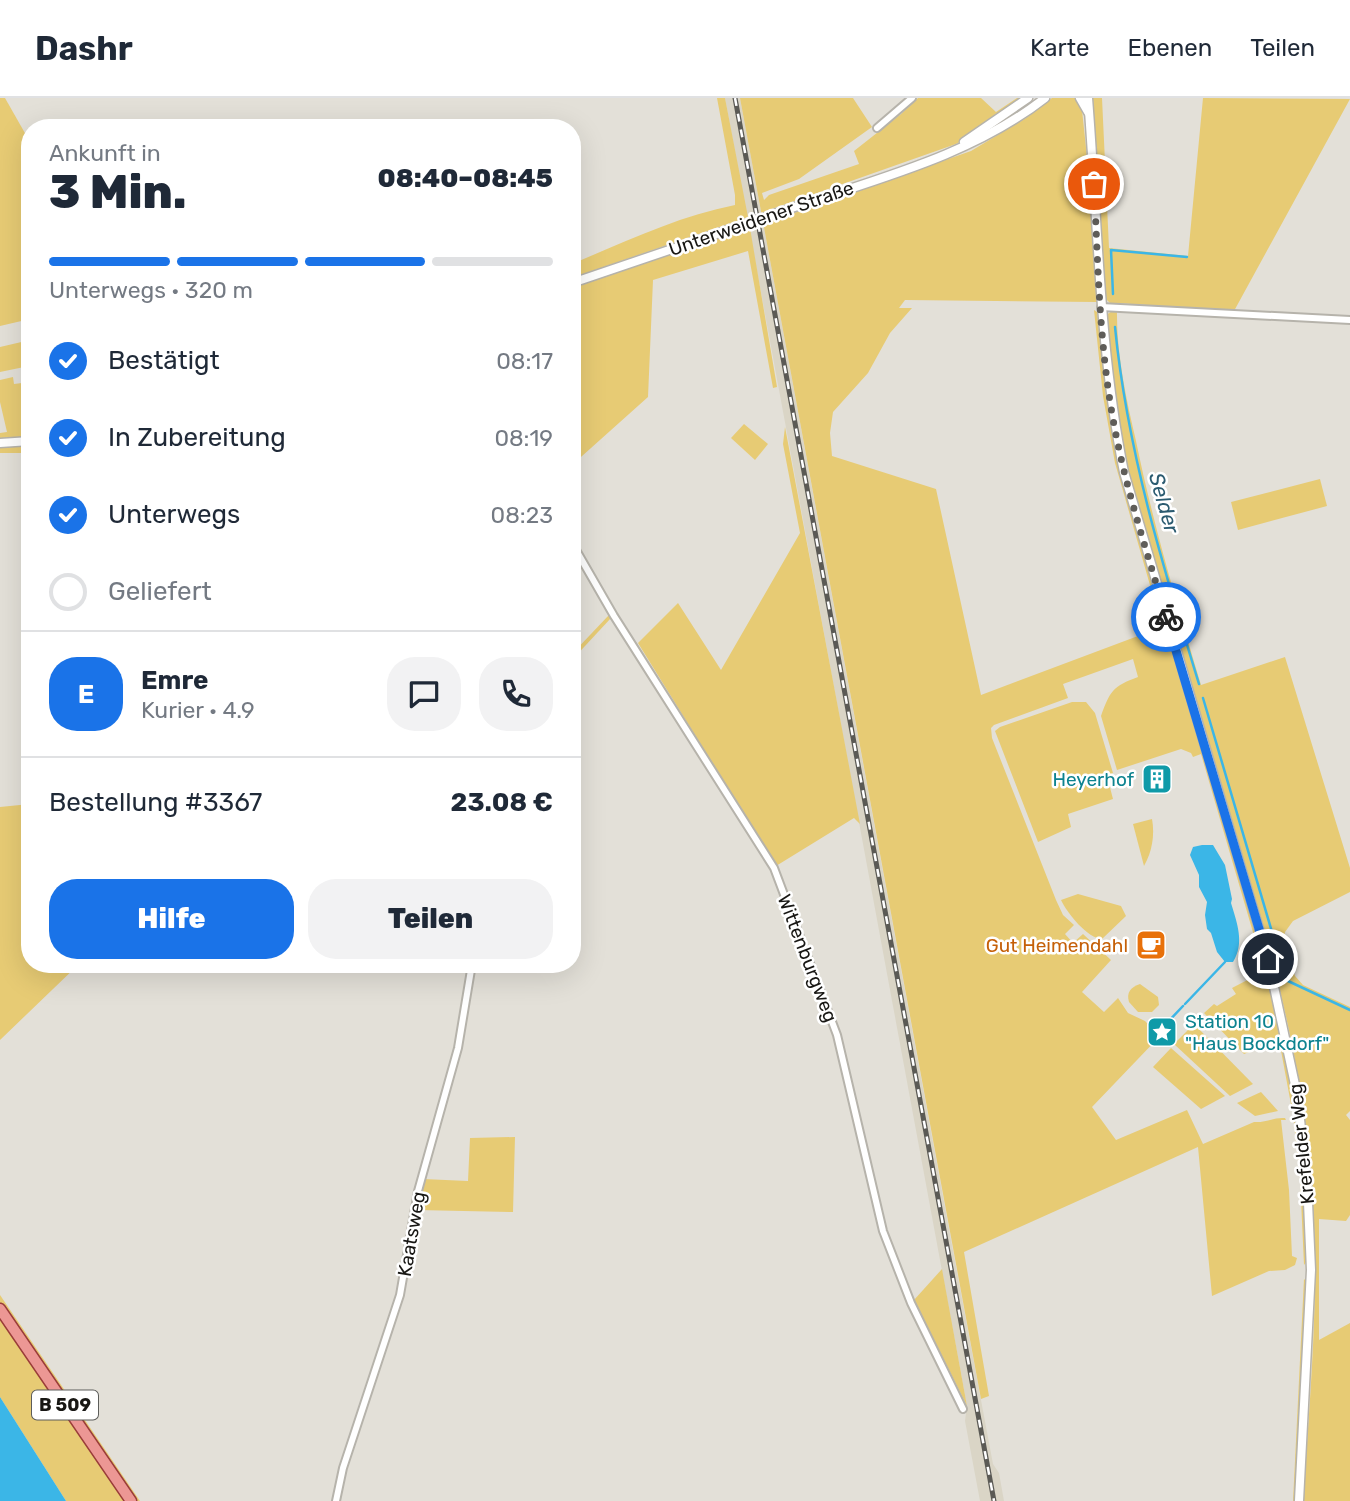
<!DOCTYPE html>
<html lang="de">
<meta charset="utf-8">
<style>
body{margin:0;font-family:Rubik,sans-serif;background:#f2f2f3;color:#1f2937;height:100vh;display:flex;flex-direction:column;font-size:26px;white-space:nowrap}
*{box-sizing:border-box;margin:0}
p{font-size:23px;color:#747a83}
.icon{flex:none;width:38px;height:38px;fill:none;stroke:currentColor;stroke-width:2;stroke-linecap:round;stroke-linejoin:round}
.map{position:relative;flex:1;overflow:hidden}
.panel{position:absolute;left:21px;top:21px;width:560px;height:854px;display:flex;flex-direction:column;background:#fff;border-radius:28px;box-shadow:0 7px 28px #0002}
.panel>*{flex:none}
.pin{position:absolute;display:grid;place-items:center;width:60px;height:60px;color:#fff;margin:-30px;border:4px solid #fff;border-radius:50%;box-shadow:0 2px 7px #0007}
.courier{position:absolute;display:grid;place-items:center;width:70px;height:70px;margin:-35px;border:5px solid #1a73e8;border-radius:50%;background:#fff;color:#222;box-shadow:0 2px 9px #0007}
.overview em{font-style:normal;font-weight:800}
.overview div{display:flex;flex-direction:column-reverse}
.overview{display:flex;align-items:center;justify-content:space-between;height:119px;padding:0 28px}
h1{font-size:46px;font-weight:800;line-height:52px}
.bar{display:grid;grid-template-columns:repeat(4,1fr);gap:10px 7px;align-content:center;height:84px;padding:0 28px}
.bar i{height:9px;border-radius:5px;background:#e0e1e3}
.bar .current{background:#1a73e8}
.bar p{grid-column:span 4}
.line{display:flex;align-items:center;gap:18px;padding:0 28px;border-top:2px solid #e0e1e3}
.line div{flex:1}
.round{display:grid;place-items:center;flex:none;width:74px;height:74px;border-radius:28px;background:#f2f2f3}
ol{padding:0 28px;list-style:none}
li{display:flex;align-items:center;gap:21px;height:77px}
li p{margin-inline-start:auto}
li .icon{padding:7px;border-radius:50%;background:#1a73e8;color:#fff;stroke-width:4}
li:last-child{color:#747a83}
li i{width:38px;height:38px;border:4px solid #e0e1e3;border-radius:50%}
.cta{display:flex;gap:14px;margin-top:auto;padding:14px 28px}
.cta a{flex:1;height:80px;border-radius:28px;background:#1a73e8;color:#fff;font-size:28px;font-weight:800;line-height:80px;text-align:center}
.cta a+a{background:#f2f2f3;color:#1f2937}
header{display:flex;align-items:center;gap:42px;box-sizing:border-box;height:98px;padding:0 35px;background:#fff;border-bottom:2px solid #e0e1e3}
header strong{font-size:33px}
nav{display:flex;gap:38px;margin-inline-start:auto;font-size:24px}
.map>svg:first-child{display:block}
.built{fill:#dad5c6}
.green{fill:#e7cb74}
.water{fill:#3bb6e7}
.lines{fill:none;stroke-linecap:round;stroke-linejoin:round}
.stream{stroke:#3bb6e7;stroke-width:2.5}
.minor-casing{stroke:#b6b3ab;stroke-width:10}
.tertiary-casing{stroke:#b6b3ab;stroke-width:11}
.primary-casing{stroke:#9a3d39;stroke-width:13}
.minor{stroke:#fff;stroke-width:6}
.tertiary{stroke:#fff;stroke-width:8}
.primary{stroke:#ec9794;stroke-width:10}
.rail-casing{stroke:#5b5a55;stroke-width:5}
.rail{stroke:#fff;stroke-width:2.5;stroke-dasharray:8;stroke-linecap:butt}
.tertiary-bridge-casing{stroke:#b6b3ab;stroke-width:11;stroke-linecap:butt}
.tertiary-bridge{stroke:#fff;stroke-width:8}
.done{stroke:#5f5d59;stroke-width:7;stroke-dasharray:0 12.6}
.route{stroke:#1a73e8;stroke-width:9}
.labels{text-anchor:middle;stroke-width:5;stroke-linejoin:round;paint-order:stroke}
.shield{fill:#fff;stroke:#5d5d5a;stroke-width:2}
.shield-label{font-size:18px;font-weight:bold;fill:#181714}
.street-label{font-size:19px;fill:#181714;stroke:#fff}
.culture-label{font-size:19px;fill:#0d838f;stroke:#fff;text-anchor:end}
.food-label{font-size:19px;fill:#c56008;stroke:#fff;text-anchor:end}
.water-label{font-size:21px;font-style:italic;fill:#2b5b70;stroke:#fff}
</style>
<header>
<strong>Dashr</strong>
<nav><a>Karte</a><a>Ebenen</a><a>Teilen</a></nav>
</header>
<div class="map">
<svg width="1350" height="1403" viewBox="0 0 1350 1403">
<rect width="100%" height="100%" fill="#e3e0d8"/>
<!-- built -->
<path class="built" d="M 725,0 L 740,0 L 954,1158 L 993,1366 L 999,1375 L 1004,1403 L 980,1403 L 965,1323 L 967,1308 Z"/>
<!-- green -->
<g class="green">
<path d="M 0,0 L 5,0 L 30,44 L 30,221 L 0,228 Z"/>
<path d="M 717,0 L 725,0 L 748,119 L 572,180 L 572,166 C 624,144 679,118 735,107 L 735,97 Z"/>
<path d="M 740,0 L 853,0 L 872,29 L 799,81 L 762,95 L 764,102 L 769,97 L 859,66 L 854,53 L 901,16 L 918,0 L 981,0 L 996,14 L 1017,0 L 1025,0 L 996,22 L 956,46 L 766,113 L 768,124 L 971,53 L 1026,20 L 1052,0 L 1076,0 L 1082,12 L 1087,59 L 1097,204 L 905,202 L 899,210 L 912,210 L 890,235 L 868,275 L 833,314 L 830,335 L 832,358 L 936,391 L 981,597 L 1162,529 L 1115,365 L 1103,298 L 1094,212 L 1097,214 L 1106,299 L 1114,347 L 1132,418 L 1262,853 L 1259,855 L 1201,656 L 1193,659 L 1191,655 L 1181,651 L 1117,672 L 1101,618 C 1110,593 1113,588 1138,579 L 1133,561 L 1063,586 L 1068,600 L 994,627 L 991,630 L 992,640 L 1056,802 L 1063,817 L 1074,827 L 1065,836 L 1073,845 L 1083,836 L 1111,862 L 1082,894 L 1104,914 L 1118,900 L 1128,915 L 1145,923 L 1160,938 L 1092,1009 L 1116,1042 L 1187,1012 L 1203,1046 L 1254,1024 C 1265,1025 1274,1019 1285,1020 L 1286,1022 L 1281,1022 L 1289,1092 L 1292,1158 L 1297,1160 L 1295,1167 L 1285,1172 L 1269,1173 L 1212,1198 L 1198,1049 L 964,1154 L 989,1298 L 981,1301 Z"/>
<path d="M 1093,0 L 1102,0 L 1109,150 L 1188,158 L 1203,0 L 1350,1 L 1234,213 L 1117,205 L 1110,205 L 1105,200 Z"/>
<path d="M 750,130 L 777,289 L 773,290 L 748,153 L 653,182 L 648,299 L 572,367 L 572,351 L 576,348 L 572,343 L 572,278 L 575,276 L 572,274 L 572,189 Z"/>
<path d="M 1117,210 C 1116,254 1126,300 1136,343 C 1153,426 1177,506 1201,587 L 1285,559 L 1350,770 L 1350,794 L 1293,823 L 1285,834 L 1282,852 L 1270,855 L 1127,372 L 1115,307 L 1106,217 Z"/>
<path d="M 30,242 L 30,270 L 29,268 L 0,274 L 0,249 Z"/>
<path d="M 30,278 L 30,339 L 0,340 L 0,335 L 7,334 L 0,304 L 0,282 L 13,279 L 14,286 L 22,285 Z"/>
<path d="M 744,326 L 768,346 L 755,362 L 731,340 Z"/>
<path d="M 785,329 L 860,726 L 854,720 L 776,768 L 638,545 L 678,505 L 721,572 L 800,435 L 783,346 Z"/>
<path d="M 30,346 L 30,355 L 0,355 L 0,347 Z"/>
<path d="M 1320,381 L 1327,408 L 1238,432 L 1231,404 Z"/>
<path d="M 609,517 L 611,520 L 572,562 L 572,556 Z"/>
<path d="M 1072,604 L 1086,604 L 1095,615 L 1113,675 L 1107,678 L 1113,701 L 1068,716 L 1071,729 L 1038,744 L 995,633 L 1000,629 Z"/>
<path d="M 30,706 L 30,866 L 79,866 L 0,942 L 0,709 Z"/>
<path d="M 1152,721 C 1155,737 1152,754 1144,768 L 1133,726 Z"/>
<path d="M 1078,796 L 1121,808 L 1126,818 L 1102,841 C 1088,841 1067,815 1061,802 Z"/>
<path d="M 1284,860 L 1289,861 L 1295,878 L 1303,887 L 1350,909 L 1350,1013 L 1346,1017 L 1350,1022 L 1350,1117 L 1346,1123 L 1319,1121 L 1319,1242 L 1350,1225 L 1350,1403 L 1303,1403 C 1308,1330 1314,1257 1315,1185 C 1316,1077 1301,967 1272,863 Z"/>
<path d="M 1264,872 L 1267,872 L 1296,1015 L 1303,1092 L 1306,1164 L 1304,1167 L 1300,1080 L 1293,1017 L 1279,942 L 1244,956 L 1204,915 L 1214,906 L 1217,908 L 1236,896 L 1232,890 L 1257,877 L 1264,877 Z"/>
<path d="M 1140,886 L 1158,899 L 1159,907 L 1152,914 L 1138,914 L 1129,904 C 1126,894 1131,889 1140,886 Z"/>
<path d="M 1194,926 L 1253,986 L 1230,998 L 1174,946 Z"/>
<path d="M 1171,950 L 1225,998 L 1201,1011 L 1153,969 Z"/>
<path d="M 1261,994 L 1278,1013 L 1255,1018 L 1237,1005 Z"/>
<path d="M 515,1039 L 513,1114 L 417,1112 L 423,1081 L 468,1083 L 470,1040 Z"/>
<path d="M 942,1171 L 967,1308 L 914,1202 Z"/>
<path d="M 1304,1181 L 1306,1183 L 1295,1403 L 1293,1403 Z"/>
<path d="M 0,1197 L 140,1403 L 135,1403 L 122,1384 L 0,1205 Z"/>
<path d="M 0,1218 L 126,1403 L 66,1403 L 0,1299 Z"/>
</g>
<!-- water -->
<g class="water">
<path d="M 1202,747 L 1213,747 L 1225,767 L 1232,801 L 1231,805 C 1237,825 1245,845 1233,864 L 1225,864 L 1217,854 L 1211,835 L 1207,831 L 1205,817 L 1207,804 L 1199,789 L 1199,777 L 1190,757 L 1193,749 Z"/>
<path d="M 0,1299 L 66,1403 L 0,1403 Z"/>
</g>
<g class="lines">
<!-- stream -->
<g class="stream">
<path d="M 1113,196 L 1111,152 L 1187,159"/>
<path d="M 1115,229 C 1127,352 1163,469 1199,586"/>
<path d="M 1203,600 L 1277,851"/>
<path d="M 1281,862 L 1288,883 L 1350,912"/>
<path d="M 1185,906 L 1225,864"/>
<path d="M 1165,927 L 1183,908"/>
</g>
<!-- minor casing -->
<g class="minor-casing">
<g id="minor">
<path d="M 877,30 L 912,0"/>
<path d="M 1101,209 L 1350,222"/>
<path d="M 572,445 L 614,518 L 774,770 L 837,937 L 883,1133 L 911,1205 L 963,1311"/>
<path d="M 336,1403 L 343,1370 L 400,1197 L 418,1093 L 458,950 L 472,866"/>
</g>
</g>
<!-- tertiary casing -->
<g class="tertiary-casing">
<g id="tertiary">
<path d="M 1080,0 L 1088,14"/>
<path d="M 1088,0 C 1098,125 1099,251 1124,374 L 1268,861 L 1297,996 L 1307,1082 L 1311,1172 L 1299,1403"/>
<path d="M 964,44 L 1028,0"/>
<path d="M 783,113 C 872,82 970,59 1045,0"/>
<path d="M 572,185 L 737,129"/>
<path d="M 0,345 L 30,343"/>
</g>
</g>
<!-- primary casing -->
<g class="primary-casing">
<path id="primary" d="M 0,1211 L 131,1403"/>
</g>
<!-- minor -->
<use href="#minor" class="minor"/>
<!-- tertiary -->
<use href="#tertiary" class="tertiary"/>
<!-- primary -->
<use href="#primary" class="primary"/>
<!-- rail casing -->
<g class="rail-casing">
<path id="rail" d="M 735,0 L 994,1403"/>
</g>
<!-- rail -->
<use href="#rail" class="rail"/>
<!-- tertiary-bridge casing -->
<g class="tertiary-bridge-casing">
<path id="tertiary-bridge" d="M 737,129 L 783,113"/>
</g>
<!-- tertiary-bridge -->
<use href="#tertiary-bridge" class="tertiary-bridge"/>
</g>
<g class="lines">
<!-- done -->
<path class="done" d="M 1094,86 C 1098,164 1099,244 1113,321 C 1125,389 1147,453 1166,519"/>
<!-- route -->
<path class="route" d="M 1166,519 L 1268,861"/>
</g>
<!-- icons -->
<defs>
<g id="building-square" transform="scale(1.575)"><rect x="-9" y="-9" width="18" height="18" rx="4" fill="#0f9aa8" stroke="#fff"/><path d="M-4-6H4V6H1V3H-1V6H-4ZM-2.5-4.3h1.7v1.8h-1.7ZM.8-4.3h1.7v1.8H.8ZM-2.5-1h1.7V.8h-1.7ZM.8-1h1.7V.8H.8Z" fill="#fff"/></g>
<g id="cafe-square" transform="scale(1.575)"><rect x="-9" y="-9" width="18" height="18" rx="4" fill="#e8710a" stroke="#fff"/><path d="M-5.5-4.5H6V0H3Q3 3.5 0 3.5H-2.5Q-5.5 3.5-5.5 0ZM3-3.2v2h1.7v-2ZM-6 4.5H4V6H-6Z" fill="#fff"/></g>
<g id="sight-square" transform="scale(1.575)"><rect x="-9" y="-9" width="18" height="18" rx="4" fill="#0f9aa8" stroke="#fff"/><path d="M0-6L1.8-2.2L6-1.7L2.9 1.2L3.7 5.4L0 3.3L-3.7 5.4L-2.9 1.2L-6-1.7L-1.8-2.2Z" fill="#fff"/></g>
</defs>
<g fill-rule="evenodd">
<use href="#building-square" x="1157" y="681"/>
<use href="#cafe-square" x="1151" y="847"/>
<use href="#sight-square" x="1162" y="934"/>
</g>
<g class="labels">
<!-- shield labels -->
<rect class="shield" x="32" y="1292.5" width="66" height="29" rx="5"/>
<g class="shield-label">
<text x="65" y="1313">B 509</text>
</g>
<!-- street labels -->
<g class="street-label">
<text transform="translate(761 120) rotate(-19)" y="7">Unterweidener Straße</text>
<text transform="translate(808 860) rotate(69)" y="7">Wittenburgweg</text>
<text transform="translate(1301 1046) rotate(-96)" y="7">Krefelder Weg</text>
<text transform="translate(411 1136) rotate(-80)" y="7">Kaatsweg</text>
</g>
<!-- culture labels -->
<g class="culture-label">
<text x="1134" y="688">Heyerhof</text>
<text x="1185" y="930" text-anchor="start">Station 10<tspan x="1185" dy="22">"Haus Bockdorf"</tspan></text>
</g>
<!-- food labels -->
<g class="food-label">
<text x="1128" y="854">Gut Heimendahl</text>
</g>
<!-- water labels -->
<g class="water-label">
<text transform="translate(1164 405) rotate(74)" y="7">Selder</text>
</g>
</g>
</svg>
<div class="pin" style="left:1094px;top:86px;background:#ea580c"><svg class="icon" aria-label="bag" viewBox="0 0 24 24"><path d="M5 8h14l-1 12H6zM9 8a3 3 0 0 1 6 0"/></svg></div>
<div class="pin" style="left:1268px;top:861px;background:#1f2937"><svg class="icon" aria-label="home" viewBox="0 0 24 24"><path d="M3 11l9-7 9 7M6 9v11h12V9"/></svg></div>
<div class="courier" style="left:1166px;top:519px"><svg class="icon" aria-label="bike" viewBox="0 0 24 24"><circle cx="6" cy="16" r="4"/><circle cx="18" cy="16" r="4"/><path d="M6 16l4-8h5l3 8M10 8l3 8H6M13 5h3"/></svg></div>
<section class="panel">
<div class="overview"><div><h1>3 Min.</h1><p>Ankunft in</p></div><em>08:40–08:45</em></div>
<div class="bar"><i class="current"></i><i class="current"></i><i class="current"></i><i></i><p>Unterwegs · 320 m</p></div>
<ol>
<li><svg class="icon" aria-label="check" viewBox="0 0 24 24"><path d="M5 12l5 5 9-10"/></svg>Bestätigt<p>08:17</p></li>
<li><svg class="icon" aria-label="check" viewBox="0 0 24 24"><path d="M5 12l5 5 9-10"/></svg>In Zubereitung<p>08:19</p></li>
<li><svg class="icon" aria-label="check" viewBox="0 0 24 24"><path d="M5 12l5 5 9-10"/></svg>Unterwegs<p>08:23</p></li>
<li><i></i>Geliefert</li>
</ol>
<div class="line" style="height:126px"><b class="round" style="background:#1a73e8;color:#fff">E</b><div><b>Emre</b><p>Kurier · 4.9</p></div><a class="round"><svg class="icon" aria-label="chat" viewBox="0 0 24 24"><path d="M4 5h16v11H9l-5 4z"/></svg></a><a class="round"><svg class="icon" aria-label="phone" viewBox="0 0 24 24"><path d="M5 4h4l2 5-3 2q2 4 5 5l2-3 5 2v4C11 20 4 13 5 4z"/></svg></a></div>
<div class="line" style="height:91px"><div>Bestellung #3367</div><b>23.08 €</b></div>
<div class="cta"><a>Hilfe</a><a>Teilen</a></div>
</section>
</div>
